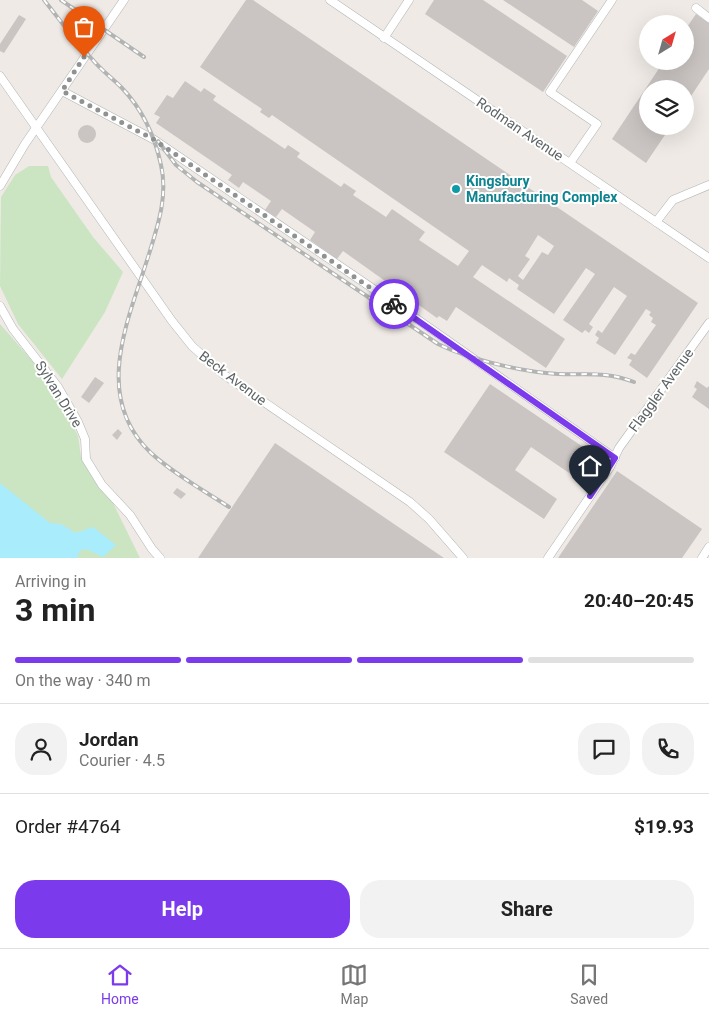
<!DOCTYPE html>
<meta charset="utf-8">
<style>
body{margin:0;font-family:Roboto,sans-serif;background:#f2f2f2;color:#222;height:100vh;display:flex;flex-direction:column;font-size:19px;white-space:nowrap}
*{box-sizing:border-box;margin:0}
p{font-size:16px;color:#767676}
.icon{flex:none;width:28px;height:28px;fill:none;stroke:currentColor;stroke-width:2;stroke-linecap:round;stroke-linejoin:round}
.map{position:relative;height:558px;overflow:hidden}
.drawer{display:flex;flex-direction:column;background:#fff;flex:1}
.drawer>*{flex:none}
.needle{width:32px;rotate:37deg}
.fabs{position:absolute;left:639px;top:15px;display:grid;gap:10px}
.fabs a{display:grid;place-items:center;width:55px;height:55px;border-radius:50%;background:#fff;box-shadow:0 5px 20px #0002;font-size:25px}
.pin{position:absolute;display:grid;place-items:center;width:42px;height:42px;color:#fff;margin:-51px -21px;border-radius:50% 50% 50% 0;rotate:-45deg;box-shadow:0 0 5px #0007}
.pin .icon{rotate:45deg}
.courier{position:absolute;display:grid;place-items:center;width:50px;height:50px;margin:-25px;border:4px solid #7c3aed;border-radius:50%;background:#fff;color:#222;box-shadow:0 1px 6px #0007}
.summary em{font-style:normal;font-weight:700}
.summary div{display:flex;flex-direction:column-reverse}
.summary{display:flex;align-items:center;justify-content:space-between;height:85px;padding:0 15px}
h1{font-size:32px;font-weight:700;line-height:38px}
.bar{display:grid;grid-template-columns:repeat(4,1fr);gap:8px 5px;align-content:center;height:60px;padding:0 15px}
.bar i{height:6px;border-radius:4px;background:#e0e0e0}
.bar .on{background:#7c3aed}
.bar p{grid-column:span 4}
.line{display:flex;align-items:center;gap:12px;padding:0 15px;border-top:1px solid #e0e0e0}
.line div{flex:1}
.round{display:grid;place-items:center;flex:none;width:52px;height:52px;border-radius:20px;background:#f2f2f2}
.button{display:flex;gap:10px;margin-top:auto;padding:10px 15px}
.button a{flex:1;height:58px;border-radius:20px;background:#7c3aed;color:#fff;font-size:20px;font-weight:700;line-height:58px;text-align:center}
.button a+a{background:#f2f2f2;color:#222}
.menu{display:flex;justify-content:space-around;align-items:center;height:70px;border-top:1px solid #e0e0e0;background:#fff;font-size:14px;color:#767676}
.menu a{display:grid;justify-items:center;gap:2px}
.menu .on{color:#7c3aed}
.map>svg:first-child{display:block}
.green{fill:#cbe5c3}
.water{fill:#a9ecfc}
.building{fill:#cac5c2;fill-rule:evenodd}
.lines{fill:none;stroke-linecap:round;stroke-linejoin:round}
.minor-casing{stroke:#b1b5b7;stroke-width:9}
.minor{stroke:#fff;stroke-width:8}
.rail-casing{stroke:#b2b3b3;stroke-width:4}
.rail{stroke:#fff;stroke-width:2;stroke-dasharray:5.5;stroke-linecap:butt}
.done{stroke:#909292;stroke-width:5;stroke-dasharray:0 9}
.route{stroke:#7c3aed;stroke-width:6}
.culture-dot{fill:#0f9aa8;stroke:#fff;stroke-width:2}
.labels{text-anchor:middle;stroke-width:4;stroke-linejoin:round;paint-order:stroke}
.street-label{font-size:14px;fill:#5d6365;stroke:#fff}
.culture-label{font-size:14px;font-weight:bold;fill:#0d838f;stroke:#fff;text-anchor:start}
</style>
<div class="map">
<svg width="709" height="558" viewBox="0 0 709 558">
<rect width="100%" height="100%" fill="#efeae5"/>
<!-- green -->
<g class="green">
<path d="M 29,166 L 48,166 L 51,177 L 93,237 L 123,272 L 105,312 L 62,379 L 18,324 L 0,286 L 1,197 L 15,175 Z"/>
<path d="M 0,324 L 43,373 L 60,399 L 78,436 L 81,457 L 100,487 L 111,499 L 140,558 L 59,558 L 0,493 Z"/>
</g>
<!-- water -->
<path class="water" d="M 0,483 L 50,523 L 61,524 L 76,533 L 93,527 L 116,545 L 103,557 L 86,549 L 80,551 L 77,558 L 0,558 Z"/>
<!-- building -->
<g class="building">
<path d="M 246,0 L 253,0 L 698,303 L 647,378 L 629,365 L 632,360 L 627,358 L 631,353 L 635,355 L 656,325 L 651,322 L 653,318 L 649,315 L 651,312 L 646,309 L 615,355 L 596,343 L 599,338 L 595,335 L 598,330 L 602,333 L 627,296 L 614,287 L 589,324 L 593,327 L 589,333 L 585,330 L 582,333 L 563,320 L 595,274 L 586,268 L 554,314 L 517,289 L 519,285 L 509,278 L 507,282 L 482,265 L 473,277 L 565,339 L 546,368 L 456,307 L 447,321 L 439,316 L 437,318 L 343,251 L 337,259 L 310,240 L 315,232 L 282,209 L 276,217 L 265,210 L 271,201 L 243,182 L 239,188 L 228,180 L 232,175 L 156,123 L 160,117 L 154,114 L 167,95 L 173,98 L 185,81 L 201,92 L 204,88 L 216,96 L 213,100 L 285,149 L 288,145 L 300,153 L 297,157 L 341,187 L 344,183 L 356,191 L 353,195 L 386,217 L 392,209 L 425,232 L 419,240 L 458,266 L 469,251 L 272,115 L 269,118 L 260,112 L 262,109 L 200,67 ZM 538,235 L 554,246 L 548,255 L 542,252 L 523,280 L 518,276 L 530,259 L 525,256 Z"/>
<path d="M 434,0 L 483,0 L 567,56 L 543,92 L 425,14 Z"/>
<path d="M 503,0 L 582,0 L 598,11 L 574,47 Z"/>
<path d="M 696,14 L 709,23 L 709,69 L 685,105 L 685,89 L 648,89 L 648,126 L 671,126 L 646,163 L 612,139 L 664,61 L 685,61 L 685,30 Z"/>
<path d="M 19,15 L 26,19 L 4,53 L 0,51 L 0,44 Z"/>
<circle cx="87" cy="134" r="9"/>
<path d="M 95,377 L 104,383 L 89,403 L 81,397 Z"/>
<path d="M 697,381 L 707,388 L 709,386 L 709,409 L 692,397 L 697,389 L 694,387 Z"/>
<path d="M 490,384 L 595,455 L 578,479 L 531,447 L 515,470 L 557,499 L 544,519 L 444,452 Z"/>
<path d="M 118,429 L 122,433 L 117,440 L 112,435 Z"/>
<path d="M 275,443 L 444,558 L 198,558 Z"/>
<path d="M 617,471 L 702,529 L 682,558 L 558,558 Z"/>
<path d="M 177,488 L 186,494 L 181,499 L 173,493 Z"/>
</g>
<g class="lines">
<!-- minor casing -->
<g class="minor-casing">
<g id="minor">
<path d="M 330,0 L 709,258"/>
<path d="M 696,8 L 709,18"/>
<path d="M 384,38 L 409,0"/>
<path d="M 0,76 L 172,321 L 192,346 L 223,374 L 410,502 L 429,519 L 463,558"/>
<path d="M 62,91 L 153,139 L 397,305 L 615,458"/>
<path d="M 570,163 L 597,124 L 550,92 L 612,0"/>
<path d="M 0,186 L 25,144 L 124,0"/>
<path d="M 656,222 L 673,200 L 709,185"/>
<path d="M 0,306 L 13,329 L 58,387 L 78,422 L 85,439 L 86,459 L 102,485 L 130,515 L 152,549 L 160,558"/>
<path d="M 548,558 L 610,467 L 619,448 L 709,323"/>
<path d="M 702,558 L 709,547"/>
</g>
</g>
<!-- minor -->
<use href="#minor" class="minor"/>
<!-- rail casing -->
<g class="rail-casing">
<g id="rail">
<path d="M 44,0 C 60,20 75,41 92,59 C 101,70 112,78 122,88 C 142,109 155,137 161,165 C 168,196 158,225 149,254 C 129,319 91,396 151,453 C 174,474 203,490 229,507"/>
<path d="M 61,0 L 144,57"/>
<path d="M 158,141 L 176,165 L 197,182 L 438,344 C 466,358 515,370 546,373 C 579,377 600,369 634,382"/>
</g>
</g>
<!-- rail -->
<use href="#rail" class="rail"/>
</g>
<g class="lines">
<!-- done -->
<path class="done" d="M 84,57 L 62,91 L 153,139 L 394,304"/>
<!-- route -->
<path class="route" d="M 394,304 L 615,458 L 590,496"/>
</g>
<!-- markers -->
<circle class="culture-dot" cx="456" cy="189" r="5"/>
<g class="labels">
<!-- street labels -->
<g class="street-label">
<text transform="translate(520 129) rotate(34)" y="5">Rodman Avenue</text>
<text transform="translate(233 378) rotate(37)" y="5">Beck Avenue</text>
<text transform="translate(661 390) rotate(-54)" y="5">Flaggler Avenue</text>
<text transform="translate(59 394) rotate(58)" y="5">Sylvan Drive</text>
</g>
<!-- culture labels -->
<g class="culture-label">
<text x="466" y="186">Kingsbury<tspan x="466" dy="16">Manufacturing Complex</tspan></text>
</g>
</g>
</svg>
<div class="fabs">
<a><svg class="needle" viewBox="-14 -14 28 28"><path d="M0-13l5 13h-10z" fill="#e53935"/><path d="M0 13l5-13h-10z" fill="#767676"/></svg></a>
<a><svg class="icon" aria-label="layers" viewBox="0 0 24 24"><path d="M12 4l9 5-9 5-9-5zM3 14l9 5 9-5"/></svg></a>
</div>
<div class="pin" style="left:84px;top:57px;background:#ea580c"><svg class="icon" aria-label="bag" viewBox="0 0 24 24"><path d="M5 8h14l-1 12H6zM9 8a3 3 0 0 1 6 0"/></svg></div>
<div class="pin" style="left:590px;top:496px;background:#1f2937"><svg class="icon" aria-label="home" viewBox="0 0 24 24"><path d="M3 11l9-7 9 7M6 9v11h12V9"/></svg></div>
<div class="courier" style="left:394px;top:304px"><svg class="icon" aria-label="bike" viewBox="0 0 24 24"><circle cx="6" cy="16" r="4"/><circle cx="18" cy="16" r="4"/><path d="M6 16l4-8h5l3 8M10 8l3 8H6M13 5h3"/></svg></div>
</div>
<section class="drawer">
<div class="summary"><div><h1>3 min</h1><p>Arriving in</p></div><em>20:40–20:45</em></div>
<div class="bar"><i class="on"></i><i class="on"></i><i class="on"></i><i></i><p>On the way · 340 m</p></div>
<div class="line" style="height:90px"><a class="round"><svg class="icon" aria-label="person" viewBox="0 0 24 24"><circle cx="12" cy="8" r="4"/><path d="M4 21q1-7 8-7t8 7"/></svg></a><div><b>Jordan</b><p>Courier · 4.5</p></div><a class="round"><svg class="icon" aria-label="chat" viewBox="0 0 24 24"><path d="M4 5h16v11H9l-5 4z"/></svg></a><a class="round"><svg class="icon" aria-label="phone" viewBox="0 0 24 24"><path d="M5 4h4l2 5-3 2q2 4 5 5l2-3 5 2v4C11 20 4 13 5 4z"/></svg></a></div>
<div class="line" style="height:65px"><div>Order #4764</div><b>$19.93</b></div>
<div class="button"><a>Help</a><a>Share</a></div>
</section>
<nav class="menu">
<a class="on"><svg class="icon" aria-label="home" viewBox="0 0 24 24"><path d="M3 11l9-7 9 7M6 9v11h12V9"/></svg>Home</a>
<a><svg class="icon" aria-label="map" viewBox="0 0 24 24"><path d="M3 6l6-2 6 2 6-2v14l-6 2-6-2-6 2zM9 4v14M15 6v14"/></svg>Map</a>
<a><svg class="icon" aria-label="saved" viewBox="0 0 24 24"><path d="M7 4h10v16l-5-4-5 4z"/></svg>Saved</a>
</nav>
